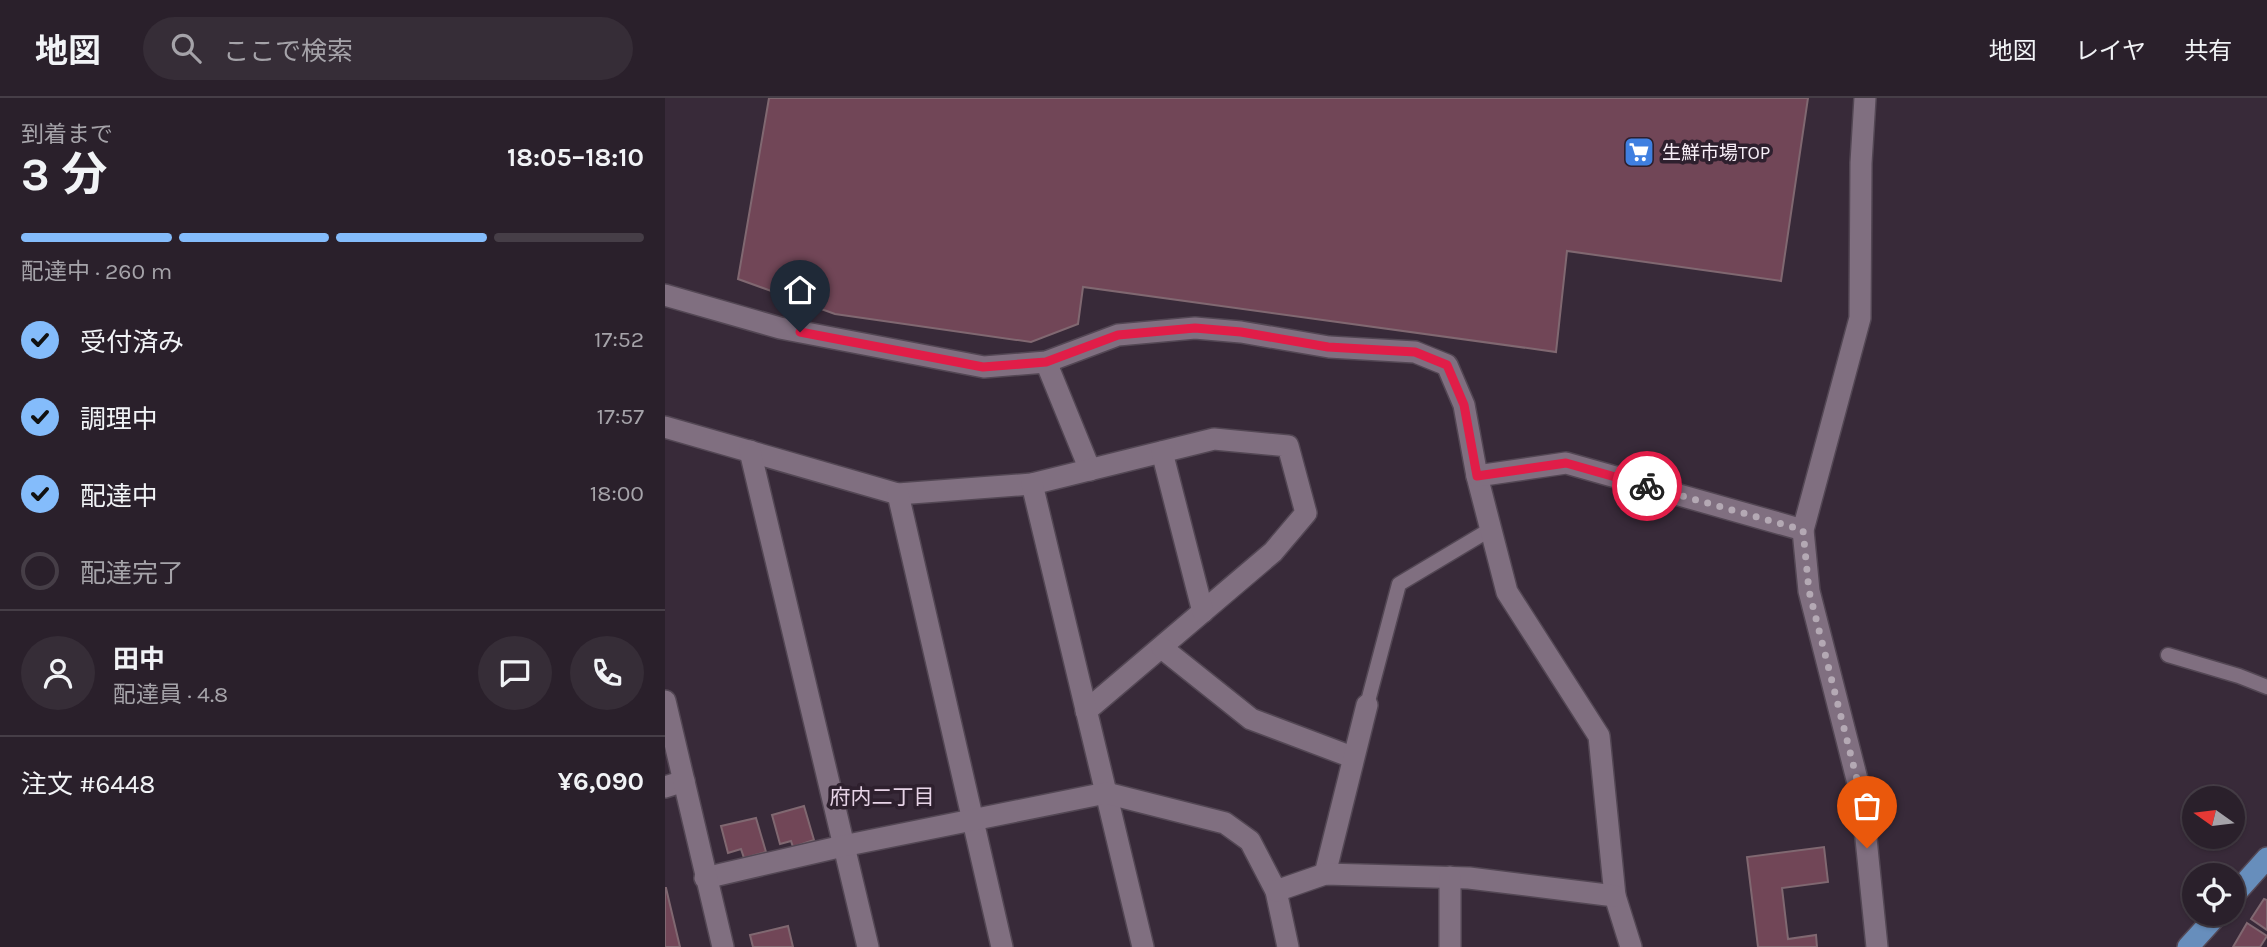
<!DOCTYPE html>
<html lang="ja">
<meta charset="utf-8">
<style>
body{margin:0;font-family:Karla,"Noto Sans JP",sans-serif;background:#362d37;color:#f1f3f6;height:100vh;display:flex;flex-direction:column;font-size:26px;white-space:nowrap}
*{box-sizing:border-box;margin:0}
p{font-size:23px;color:#a5a3a9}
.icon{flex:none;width:38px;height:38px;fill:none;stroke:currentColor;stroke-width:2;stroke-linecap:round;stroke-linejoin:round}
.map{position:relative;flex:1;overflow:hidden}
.side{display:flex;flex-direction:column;background:#2a202b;width:665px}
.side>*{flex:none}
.needle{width:46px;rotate:284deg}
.buttons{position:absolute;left:1517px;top:688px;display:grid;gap:14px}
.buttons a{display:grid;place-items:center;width:63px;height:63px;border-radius:50%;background:#2a202b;box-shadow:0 2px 5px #0004,0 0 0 2px #463e47;font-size:35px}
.pin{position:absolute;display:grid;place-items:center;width:60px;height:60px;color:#fff;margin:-72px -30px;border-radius:50% 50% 50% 0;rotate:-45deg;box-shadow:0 0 7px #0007}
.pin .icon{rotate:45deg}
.courier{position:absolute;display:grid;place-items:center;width:70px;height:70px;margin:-35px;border:5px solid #e11d48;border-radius:50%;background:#fff;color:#222;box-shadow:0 2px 9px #0007}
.overview em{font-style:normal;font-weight:700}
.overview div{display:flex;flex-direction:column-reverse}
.overview{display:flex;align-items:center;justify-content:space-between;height:119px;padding:0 21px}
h1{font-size:46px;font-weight:700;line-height:52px}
.bar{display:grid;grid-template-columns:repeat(4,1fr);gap:10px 7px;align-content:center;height:84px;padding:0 21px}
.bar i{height:9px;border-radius:5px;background:#463e47}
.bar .active{background:#84bcfb}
.bar p{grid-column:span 4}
.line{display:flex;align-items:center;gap:18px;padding:0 21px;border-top:2px solid #463e47}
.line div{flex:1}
.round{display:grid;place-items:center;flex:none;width:74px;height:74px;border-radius:37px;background:#362d37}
ol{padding:0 21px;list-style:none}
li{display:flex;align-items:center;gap:21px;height:77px}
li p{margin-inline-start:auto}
li .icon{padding:7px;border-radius:50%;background:#84bcfb;color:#111;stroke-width:4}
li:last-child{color:#a5a3a9}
li i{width:38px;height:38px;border:4px solid #463e47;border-radius:50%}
header{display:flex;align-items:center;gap:42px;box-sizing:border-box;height:98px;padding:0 35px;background:#2a202b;border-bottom:2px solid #463e47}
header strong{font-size:33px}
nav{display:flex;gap:38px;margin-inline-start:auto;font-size:24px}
.search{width:490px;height:63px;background:#362d37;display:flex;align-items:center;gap:18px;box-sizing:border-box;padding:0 24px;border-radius:38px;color:#a5a3a9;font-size:26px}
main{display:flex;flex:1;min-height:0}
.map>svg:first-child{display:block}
.building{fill:#714657;stroke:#806871;stroke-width:2}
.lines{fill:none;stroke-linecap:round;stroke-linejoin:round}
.service-casing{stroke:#534754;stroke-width:17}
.minor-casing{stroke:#534754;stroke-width:24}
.tertiary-casing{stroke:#534754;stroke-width:24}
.primary-casing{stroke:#534754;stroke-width:24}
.service{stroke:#806f80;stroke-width:14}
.minor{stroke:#806f80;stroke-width:21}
.tertiary{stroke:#806f80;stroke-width:21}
.primary{stroke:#678ebc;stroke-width:21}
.done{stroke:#b4a9b4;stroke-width:7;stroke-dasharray:0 12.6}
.route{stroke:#e11d48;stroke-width:9}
.labels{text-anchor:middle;stroke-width:7;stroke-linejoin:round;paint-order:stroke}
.poi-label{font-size:19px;fill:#f7eef7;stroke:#2e202e;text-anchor:start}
.neighbourhood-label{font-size:21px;fill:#e7d4e7;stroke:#2e202e}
</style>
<header>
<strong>地図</strong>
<div class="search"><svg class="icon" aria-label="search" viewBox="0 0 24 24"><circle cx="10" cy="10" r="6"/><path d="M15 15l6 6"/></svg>ここで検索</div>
<nav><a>地図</a><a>レイヤ</a><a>共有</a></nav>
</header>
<main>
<section class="side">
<div class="overview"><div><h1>3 分</h1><p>到着まで</p></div><em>18:05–18:10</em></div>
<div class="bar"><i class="active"></i><i class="active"></i><i class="active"></i><i></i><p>配達中 · 260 m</p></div>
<ol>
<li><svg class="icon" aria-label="check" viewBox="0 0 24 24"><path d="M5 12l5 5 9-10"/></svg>受付済み<p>17:52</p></li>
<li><svg class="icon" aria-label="check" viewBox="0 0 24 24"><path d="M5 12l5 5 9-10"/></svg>調理中<p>17:57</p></li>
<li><svg class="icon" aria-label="check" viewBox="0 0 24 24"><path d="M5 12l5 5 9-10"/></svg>配達中<p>18:00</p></li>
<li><i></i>配達完了</li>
</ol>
<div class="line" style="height:126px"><a class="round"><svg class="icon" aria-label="person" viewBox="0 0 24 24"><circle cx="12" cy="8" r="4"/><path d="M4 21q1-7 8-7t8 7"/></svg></a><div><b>田中</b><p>配達員 · 4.8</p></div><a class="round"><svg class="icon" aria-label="chat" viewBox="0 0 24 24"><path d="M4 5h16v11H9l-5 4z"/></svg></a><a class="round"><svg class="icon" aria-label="phone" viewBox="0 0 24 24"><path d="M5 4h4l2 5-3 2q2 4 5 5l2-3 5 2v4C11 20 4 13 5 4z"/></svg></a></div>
<div class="line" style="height:91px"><div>注文 #6448</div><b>¥6,090</b></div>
</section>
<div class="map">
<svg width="1602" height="849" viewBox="0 0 1602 849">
<rect width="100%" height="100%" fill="#382a39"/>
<!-- building -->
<g class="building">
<path d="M 104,0 L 1143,0 L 1116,183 L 902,153 L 891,254 L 418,189 L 413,226 L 366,244 L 170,216 L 73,181 Z"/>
<path d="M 139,708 L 149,742 L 128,749 L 126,743 L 115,746 L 107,717 Z"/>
<path d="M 91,720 L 101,754 L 79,760 L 76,751 L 63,755 L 56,728 Z"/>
<path d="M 1159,749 L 1163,784 L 1117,790 L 1123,841 L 1151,837 L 1152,849 L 1093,849 L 1082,759 Z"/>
<path d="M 0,790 L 1,790 L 15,849 L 0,849 Z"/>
<path d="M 1599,801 L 1602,802 L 1602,832 L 1586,821 Z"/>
<path d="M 1582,825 L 1602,838 L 1595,849 L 1568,849 Z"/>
<path d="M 123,828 L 128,849 L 88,849 L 85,837 Z"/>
</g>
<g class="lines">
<!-- service casing -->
<g class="service-casing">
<g id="service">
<path d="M 1503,557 L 1574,578 L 1602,589"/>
<path d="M 702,607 L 734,486 L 826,431"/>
</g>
</g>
<!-- minor casing -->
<g class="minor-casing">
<g id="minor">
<path d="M 0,197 L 115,230 L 319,269 L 381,264 L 453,237 L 530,230 L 576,234 L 664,249 L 750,254 L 782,267 L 799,307 L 812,378 L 842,494 L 934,638 L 950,798 L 966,849"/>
<path d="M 381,264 L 425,372"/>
<path d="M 0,329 L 233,396 L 367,386 L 549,341 L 623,348 L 641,415 L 608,454 L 421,613"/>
<path d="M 85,353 L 203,849"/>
<path d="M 497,354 L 538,514"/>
<path d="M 812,378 L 901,365 L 1138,432"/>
<path d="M 367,386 L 478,849"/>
<path d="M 233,396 L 337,849"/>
<path d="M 497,550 L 586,621 L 687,659"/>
<path d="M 0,689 L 19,683"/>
<path d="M 660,776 L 702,607"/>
<path d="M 40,780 L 178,748 L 441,695 L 560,725 L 585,743 L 611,793 L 623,849"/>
<path d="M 611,793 L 660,776 L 804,780 L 950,798"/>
<path d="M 785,849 L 785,779"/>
</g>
</g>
<!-- tertiary casing -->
<g class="tertiary-casing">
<g id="tertiary">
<path d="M 1200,0 L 1196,65 L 1195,220 L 1138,432 L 1144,493 L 1197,701 L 1212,849"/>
<path d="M 0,603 L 58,849"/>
</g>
</g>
<!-- primary casing -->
<g class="primary-casing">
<g id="primary">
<path d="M 1568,798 L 1602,760"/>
<path d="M 1523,849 L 1553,816"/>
</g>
</g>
<!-- service -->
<use href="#service" class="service"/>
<!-- minor -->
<use href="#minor" class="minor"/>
<!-- tertiary -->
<use href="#tertiary" class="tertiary"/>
<!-- primary -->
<use href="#primary" class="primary"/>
</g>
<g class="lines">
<!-- done -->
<path class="done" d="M 982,388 L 1138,432 L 1144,493 L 1197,701 L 1202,750"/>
<!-- route -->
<path class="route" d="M 135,234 L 318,269 L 381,264 L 453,237 L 530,230 L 576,234 L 663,249 L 750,254 L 782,267 L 799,307 L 812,378 L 901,365 L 982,388"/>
</g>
<!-- icons -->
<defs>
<g id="supermarket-square" transform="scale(1.575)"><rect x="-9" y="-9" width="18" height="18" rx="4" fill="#3f7fe0" stroke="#2e202e"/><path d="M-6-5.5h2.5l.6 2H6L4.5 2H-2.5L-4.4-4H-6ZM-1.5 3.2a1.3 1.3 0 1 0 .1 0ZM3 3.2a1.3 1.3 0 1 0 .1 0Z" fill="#fff"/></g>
</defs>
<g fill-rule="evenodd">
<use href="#supermarket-square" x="974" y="54"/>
</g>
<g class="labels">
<!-- poi labels -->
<g class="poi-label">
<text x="997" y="61">生鮮市場TOP</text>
</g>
<!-- neighbourhood labels -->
<g class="neighbourhood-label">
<text x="217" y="706">府内二丁目</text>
</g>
</g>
</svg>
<div class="buttons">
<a><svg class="needle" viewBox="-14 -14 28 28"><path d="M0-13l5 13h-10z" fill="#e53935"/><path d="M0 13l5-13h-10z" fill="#a5a3a9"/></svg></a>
<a><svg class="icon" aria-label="locate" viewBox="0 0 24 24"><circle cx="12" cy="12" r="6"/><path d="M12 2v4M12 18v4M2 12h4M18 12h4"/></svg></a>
</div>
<div class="pin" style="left:1202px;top:750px;background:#ea580c"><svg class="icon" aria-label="bag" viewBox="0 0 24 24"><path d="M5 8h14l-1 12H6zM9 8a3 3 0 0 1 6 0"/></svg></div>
<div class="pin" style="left:135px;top:234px;background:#1f2937"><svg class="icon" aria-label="home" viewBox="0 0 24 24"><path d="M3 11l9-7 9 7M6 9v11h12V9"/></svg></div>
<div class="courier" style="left:982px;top:388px"><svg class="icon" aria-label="bike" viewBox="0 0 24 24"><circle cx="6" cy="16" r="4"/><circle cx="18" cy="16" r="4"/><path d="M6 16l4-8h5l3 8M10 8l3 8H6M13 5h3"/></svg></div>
</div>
</main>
